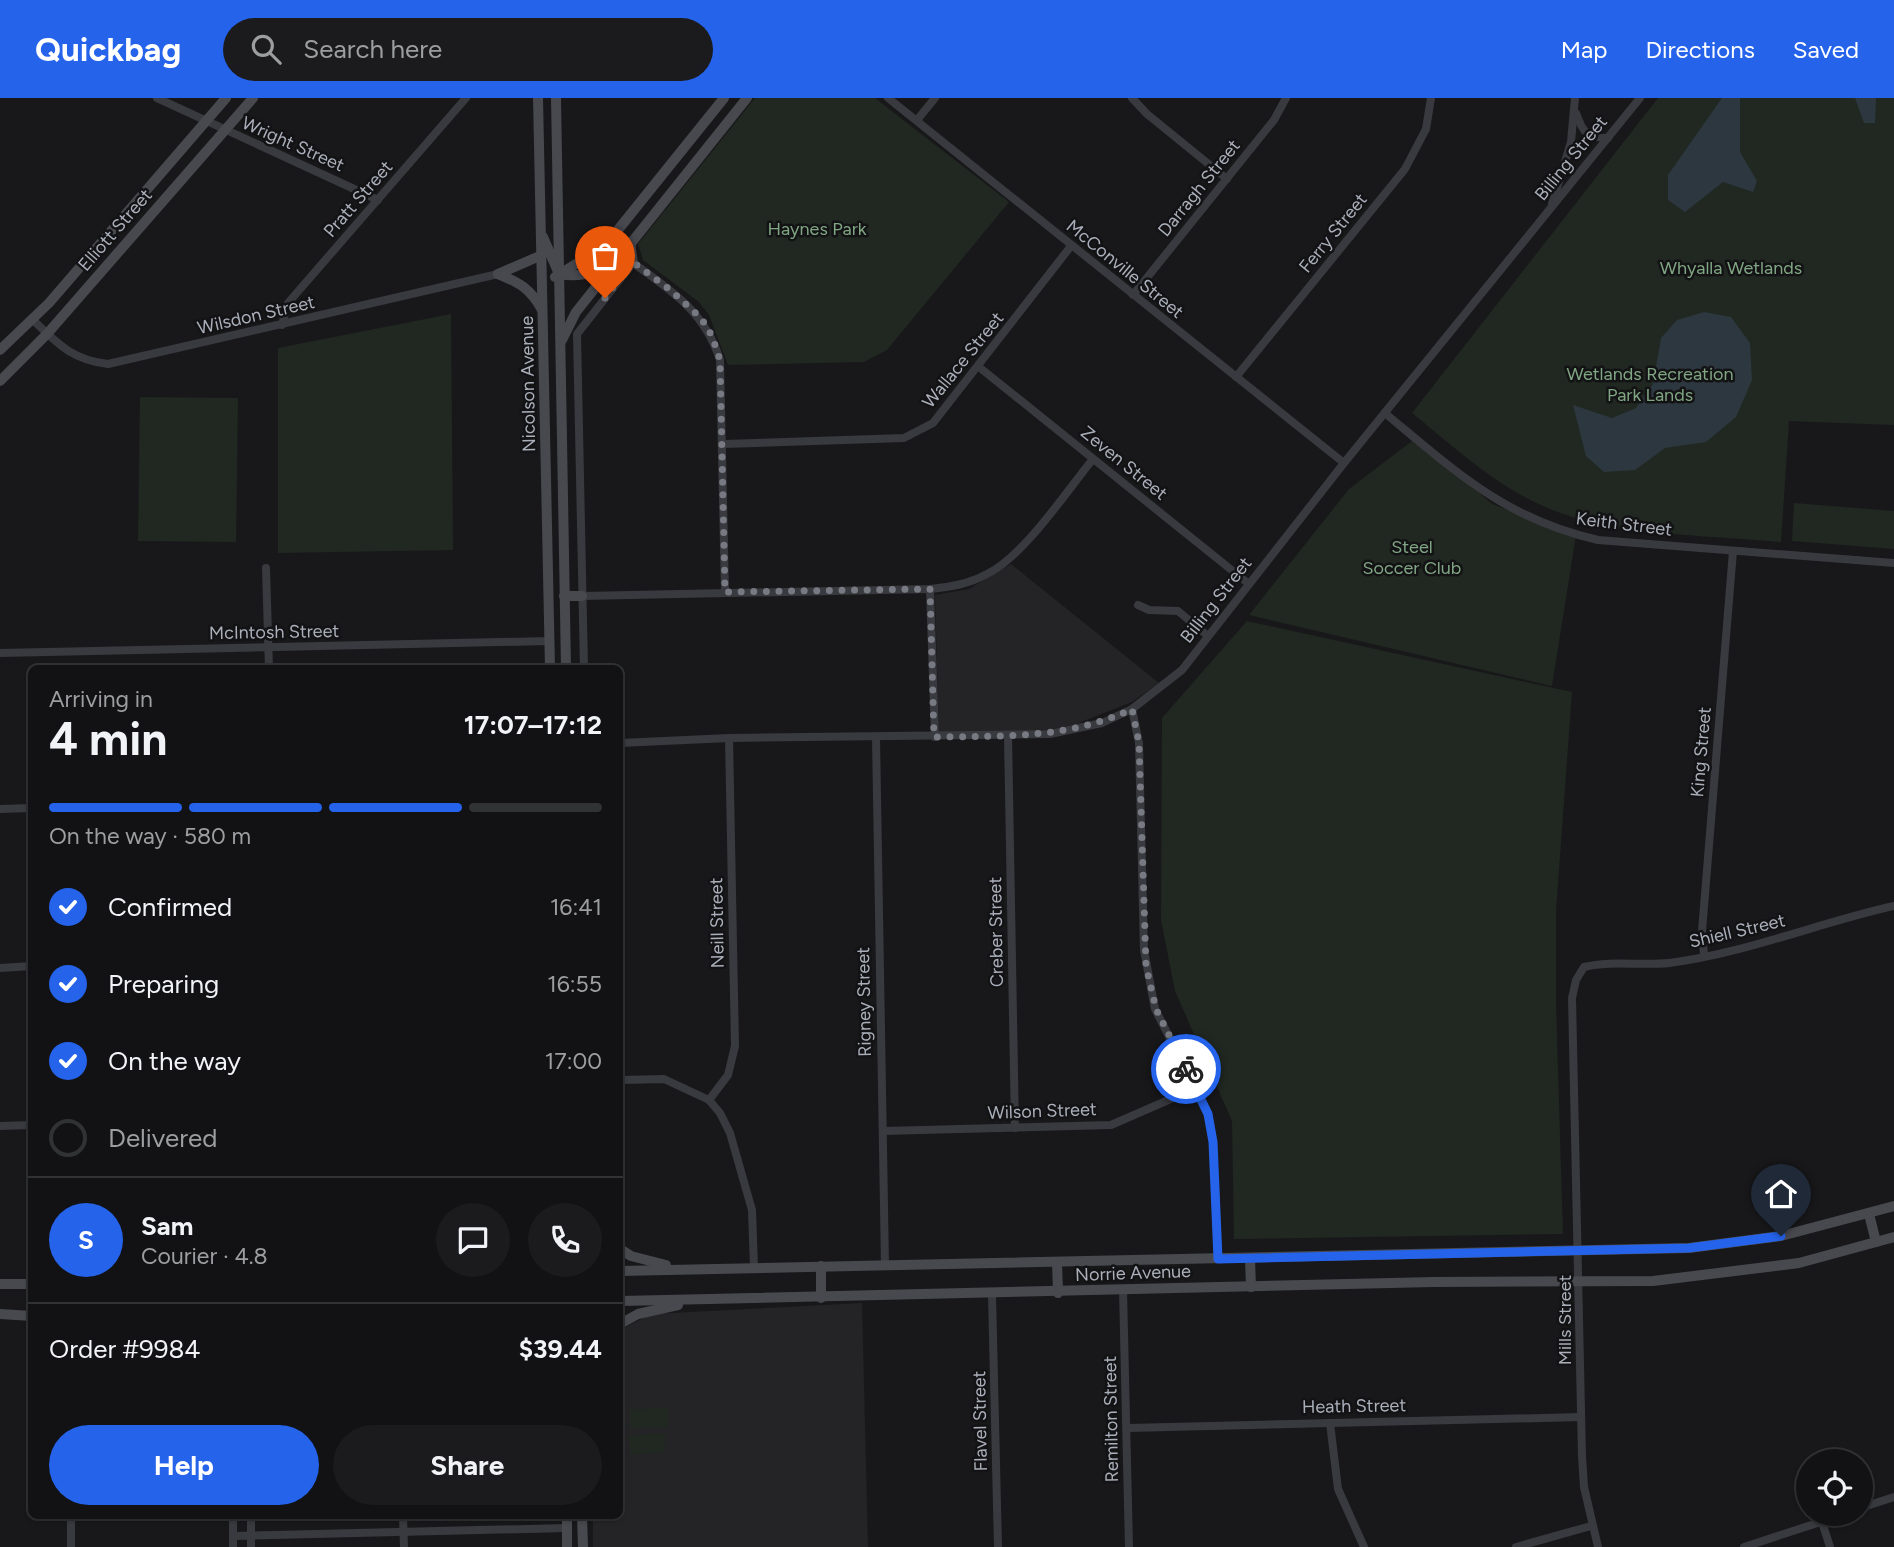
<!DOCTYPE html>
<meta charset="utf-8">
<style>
body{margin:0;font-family:Figtree,sans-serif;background:#1b1b1d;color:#f1f3f6;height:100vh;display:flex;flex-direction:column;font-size:26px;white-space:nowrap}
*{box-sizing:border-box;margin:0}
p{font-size:23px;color:#9c9ea0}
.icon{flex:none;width:38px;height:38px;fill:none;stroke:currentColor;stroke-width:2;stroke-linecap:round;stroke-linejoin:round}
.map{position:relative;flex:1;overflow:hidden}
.panel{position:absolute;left:28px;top:567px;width:595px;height:854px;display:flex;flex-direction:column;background:#121214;border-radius:10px;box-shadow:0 2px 5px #0004,0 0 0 2px #313234}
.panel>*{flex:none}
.buttons{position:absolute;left:1796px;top:1351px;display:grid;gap:14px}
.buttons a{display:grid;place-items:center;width:77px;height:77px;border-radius:50%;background:#121214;box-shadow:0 2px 5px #0004,0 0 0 2px #313234;font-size:35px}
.pin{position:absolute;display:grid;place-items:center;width:60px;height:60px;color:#fff;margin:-72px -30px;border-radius:50% 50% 50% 0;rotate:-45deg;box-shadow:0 0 7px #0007}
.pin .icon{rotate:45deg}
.courier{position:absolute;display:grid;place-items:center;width:70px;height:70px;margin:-35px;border:5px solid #2563eb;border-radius:50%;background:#fff;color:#222;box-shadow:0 2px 9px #0007}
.overview em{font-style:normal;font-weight:700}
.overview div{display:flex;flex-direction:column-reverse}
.overview{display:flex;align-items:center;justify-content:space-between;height:119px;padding:0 21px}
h1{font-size:46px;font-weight:700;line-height:52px}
.bar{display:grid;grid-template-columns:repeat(4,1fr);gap:10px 7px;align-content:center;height:84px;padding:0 21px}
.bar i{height:9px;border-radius:5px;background:#313234}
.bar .selected{background:#2563eb}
.bar p{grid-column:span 4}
.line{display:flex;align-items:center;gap:18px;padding:0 21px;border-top:2px solid #313234}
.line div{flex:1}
.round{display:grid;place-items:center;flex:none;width:74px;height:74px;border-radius:37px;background:#1b1b1d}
ol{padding:0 21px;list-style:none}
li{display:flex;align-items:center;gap:21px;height:77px}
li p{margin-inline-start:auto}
li .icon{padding:7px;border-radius:50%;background:#2563eb;color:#fff;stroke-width:4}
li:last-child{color:#9c9ea0}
li i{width:38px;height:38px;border:4px solid #313234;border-radius:50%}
.button{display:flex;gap:14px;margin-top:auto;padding:14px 21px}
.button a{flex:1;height:80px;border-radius:42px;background:#2563eb;color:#fff;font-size:28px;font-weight:700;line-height:80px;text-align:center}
.button a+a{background:#1b1b1d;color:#f1f3f6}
header{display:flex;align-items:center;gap:42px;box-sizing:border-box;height:98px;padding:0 35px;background:#2563eb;color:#fff}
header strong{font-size:33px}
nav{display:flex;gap:38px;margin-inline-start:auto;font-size:24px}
.search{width:490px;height:63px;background:#1b1b1d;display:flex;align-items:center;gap:18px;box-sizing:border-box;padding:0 24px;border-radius:38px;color:#9c9ea0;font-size:26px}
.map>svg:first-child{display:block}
.built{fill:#242427}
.green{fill:#202821}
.water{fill:#2d373f}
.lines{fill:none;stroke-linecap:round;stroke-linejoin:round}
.street{stroke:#393a3f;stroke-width:8}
.secondary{stroke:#47494f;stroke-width:10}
.done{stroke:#777a82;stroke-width:7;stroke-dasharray:0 12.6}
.route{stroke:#2563eb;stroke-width:9}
.labels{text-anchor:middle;stroke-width:5;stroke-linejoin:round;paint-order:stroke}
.street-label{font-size:18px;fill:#aaafba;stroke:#131315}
.park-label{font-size:18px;fill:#80a683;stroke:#131315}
</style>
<header>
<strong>Quickbag</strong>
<div class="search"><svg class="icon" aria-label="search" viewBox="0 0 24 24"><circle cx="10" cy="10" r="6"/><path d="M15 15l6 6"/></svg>Search here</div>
<nav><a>Map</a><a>Directions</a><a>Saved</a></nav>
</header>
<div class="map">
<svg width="1894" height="1449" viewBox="0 0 1894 1449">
<rect width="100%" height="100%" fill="#18181a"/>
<!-- built -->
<g class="built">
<path d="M 1011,466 L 1159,585 L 1132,604 L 1076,626 L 1049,632 L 939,638 L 935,497 L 969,491 Z"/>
<path d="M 862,1205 L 868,1449 L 593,1449 L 593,1418 L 620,1418 L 620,1235 L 624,1230 L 652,1216 Z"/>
</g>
<!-- green -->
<g class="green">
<path d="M 755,0 L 875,0 L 1009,104 L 887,252 L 864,264 L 728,267 L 709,217 L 699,204 L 643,162 L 638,146 Z"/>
<path d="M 1658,0 L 1894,0 L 1894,327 L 1789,323 L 1781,444 C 1709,437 1609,438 1543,408 C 1493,386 1453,348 1412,315 Z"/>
<path d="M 451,216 L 453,452 L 278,455 L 278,250 Z"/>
<path d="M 140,299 L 238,300 L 236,444 L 138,443 Z"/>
<path d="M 1416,340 L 1492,406 L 1576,437 L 1552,588 L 1249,517 L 1349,391 Z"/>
<path d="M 1794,405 L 1894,413 L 1894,451 L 1792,443 Z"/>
<path d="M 1247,523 L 1572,594 L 1556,813 L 1556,906 L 1563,1136 L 1234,1141 L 1232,1023 L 1175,893 L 1161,822 L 1162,620 Z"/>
<path d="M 668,1310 L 668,1329 L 630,1330 L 629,1311 Z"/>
<path d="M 665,1336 L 665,1355 L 630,1356 L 629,1337 Z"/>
</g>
<!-- water -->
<g class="water">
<path d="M 1722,0 L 1740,0 L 1740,54 L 1757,83 L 1753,94 L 1723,84 L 1685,114 L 1668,102 L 1668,77 Z"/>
<path d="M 1855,0 L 1876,0 L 1875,25 L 1864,25 Z"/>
<path d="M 1704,214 L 1731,219 L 1750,245 L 1752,282 L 1736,319 L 1706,344 L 1665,350 L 1635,372 L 1604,374 L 1586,358 L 1573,307 L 1612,320 L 1636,310 L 1653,286 L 1661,240 L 1677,222 Z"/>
</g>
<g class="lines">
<!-- street -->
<g class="street">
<path d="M 157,0 L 378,102"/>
<path d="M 888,0 L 1344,365"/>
<path d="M 1132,0 L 1147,16 L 1227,81"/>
<path d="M 1576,15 C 1583,35 1587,40 1608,40"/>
<path d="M 917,22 L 935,0"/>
<path d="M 1552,106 L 1571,44 L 1575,0"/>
<path d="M 1133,197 L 1274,22 L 1286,0"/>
<path d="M 33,222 C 58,246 72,262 108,266 L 498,176"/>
<path d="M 282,227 L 288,205 L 466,0"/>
<path d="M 979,269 L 1249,486"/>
<path d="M 1236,279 L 1405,71 L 1426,31 L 1431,0"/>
<path d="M 1386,316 C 1457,375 1506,421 1598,442 L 1894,465"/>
<path d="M 723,346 L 904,340 L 933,325 L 1071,148"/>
<path d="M 266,470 L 269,570"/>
<path d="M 930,491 L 935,639"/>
<path d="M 582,498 L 930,491 C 950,489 969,486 987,476 C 1024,458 1066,394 1093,361"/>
<path d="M 1138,507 L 1149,512 L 1178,513 L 1208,538"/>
<path d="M 0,555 L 549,543"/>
<path d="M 584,570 L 577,236 L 633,165 C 672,193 705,214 720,262 L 725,494"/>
<path d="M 1132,611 L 1139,645 L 1144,852 L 1155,911 L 1208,1015 L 1213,1044 L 1218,1161"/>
<path d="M 1008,638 L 1015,1030"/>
<path d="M 876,639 L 885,1167"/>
<path d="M 620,645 L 729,640 L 1050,636 L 1102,625 L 1132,611 L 1182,572 L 1344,365 L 1640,0"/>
<path d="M 0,711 L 32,710"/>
<path d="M 1704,857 L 1702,833 L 1733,453"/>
<path d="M 0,870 L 32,868"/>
<path d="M 620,982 L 664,981 L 709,1002 L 720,1015 L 730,1035 L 752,1112 L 754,1170"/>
<path d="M 709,1002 L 728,977 L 735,948 L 729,640"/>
<path d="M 0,1028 L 32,1027"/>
<path d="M 883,1033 L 1111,1027 L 1196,990"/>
<path d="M 1123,1192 L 1129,1449"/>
<path d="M 992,1197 L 998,1449"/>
<path d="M 1330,1325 L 1338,1391 L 1364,1449"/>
<path d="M 1128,1330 L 1581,1319"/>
<path d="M 1860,1410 L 1894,1399"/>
<path d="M 71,1418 L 71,1449"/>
<path d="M 233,1418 L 233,1449"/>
<path d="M 251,1418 L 251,1449"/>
<path d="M 403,1418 L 404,1449"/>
<path d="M 1822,1424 L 1830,1449"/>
<path d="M 233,1438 L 567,1430"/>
<path d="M 1516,1449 L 1591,1428"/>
<path d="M 1598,1449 L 1584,1389 L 1582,1358 L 1572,900 L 1576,882 L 1584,869 C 1612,862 1641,868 1669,865 C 1743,856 1821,824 1894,808"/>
<path d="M 1744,1449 L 1845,1416"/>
</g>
<!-- secondary -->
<g class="secondary">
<path d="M 538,0 L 550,570"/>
<path d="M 556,0 L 566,570"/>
<path d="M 543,139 L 559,176 C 596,182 601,164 633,165 L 630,144"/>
<path d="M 498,176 C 520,185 531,191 542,212"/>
<path d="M 498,176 L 542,157"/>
<path d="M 555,179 L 605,148 L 724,0"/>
<path d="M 562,242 L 576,214 L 747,0"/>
<path d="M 0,252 L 49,205 L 226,0"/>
<path d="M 0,283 L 47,236 L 253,0"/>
<path d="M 564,498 L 582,498"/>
<path d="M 1869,1116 L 1876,1144"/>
<path d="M 620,1151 L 631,1158 L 666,1167"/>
<path d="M 1250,1161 L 1251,1189"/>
<path d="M 1057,1164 L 1058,1195"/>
<path d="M 620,1173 L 1689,1150 L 1781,1138 L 1894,1108"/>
<path d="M 0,1186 L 32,1186"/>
<path d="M 821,1200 L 821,1168"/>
<path d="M 620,1203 L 1434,1184 L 1653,1183 L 1799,1165 L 1894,1139"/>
<path d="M 0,1216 L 32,1218"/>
<path d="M 620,1226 L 638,1216 L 678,1207"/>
<path d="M 567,1418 L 567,1449"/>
<path d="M 582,1418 L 583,1449"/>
</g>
</g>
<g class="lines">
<!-- done -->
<path class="done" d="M 605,200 L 633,164 L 669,191 L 701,220 L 712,238 L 720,262 L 725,494 L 930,491 L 934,639 C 1003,638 1069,641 1132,611 L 1139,645 L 1146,868 L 1156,911 L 1186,971"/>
<!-- route -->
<path class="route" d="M 1186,971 L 1208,1016 L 1213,1044 L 1218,1161 L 1689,1150 L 1781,1138"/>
</g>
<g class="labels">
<!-- street labels -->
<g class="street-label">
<text transform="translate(293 46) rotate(24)" y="6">Wright Street</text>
<text transform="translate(1571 60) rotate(-51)" y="6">Billing Street</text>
<text transform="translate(1199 90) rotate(-51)" y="6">Darragh Street</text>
<text transform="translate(358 101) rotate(-49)" y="6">Pratt Street</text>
<text transform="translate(115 132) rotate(-49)" y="6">Elliott Street</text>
<text transform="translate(1333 135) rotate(-51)" y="6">Ferry Street</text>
<text transform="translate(1125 171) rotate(39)" y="6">McConville Street</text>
<text transform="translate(256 217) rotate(-13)" y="6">Wilsdon Street</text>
<text transform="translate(963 262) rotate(-51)" y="6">Wallace Street</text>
<text transform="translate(528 286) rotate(-91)" y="6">Nicolson Avenue</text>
<text transform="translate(1124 365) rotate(39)" y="6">Zeven Street</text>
<text transform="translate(1624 426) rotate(7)" y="6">Keith Street</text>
<text transform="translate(1216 502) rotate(-52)" y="6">Billing Street</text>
<text transform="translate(274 534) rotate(-1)" y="6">McIntosh Street</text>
<text transform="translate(1701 654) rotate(-85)" y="6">King Street</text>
<text transform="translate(717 825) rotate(-91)" y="6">Neill Street</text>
<text transform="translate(1737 833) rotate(-13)" y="6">Shiell Street</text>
<text transform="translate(996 834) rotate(-91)" y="6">Creber Street</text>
<text transform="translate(864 904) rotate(-91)" y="6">Rigney Street</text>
<text transform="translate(1042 1013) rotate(-2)" y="6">Wilson Street</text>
<text transform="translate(1133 1175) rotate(-2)" y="6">Norrie Avenue</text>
<text transform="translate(1565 1222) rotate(-90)" y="6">Mills Street</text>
<text transform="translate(1354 1308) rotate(-1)" y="6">Heath Street</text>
<text transform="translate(1111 1321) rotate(-91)" y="6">Remilton Street</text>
<text transform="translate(980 1323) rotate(-91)" y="6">Flavel Street</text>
</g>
<!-- park labels -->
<g class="park-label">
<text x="817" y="137">Haynes Park</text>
<text x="1731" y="176">Whyalla Wetlands</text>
<text x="1650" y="282">Wetlands Recreation<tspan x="1650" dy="21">Park Lands</tspan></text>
<text x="1412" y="455">Steel<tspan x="1412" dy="21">Soccer Club</tspan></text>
</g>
</g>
</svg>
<div class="buttons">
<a><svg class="icon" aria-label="locate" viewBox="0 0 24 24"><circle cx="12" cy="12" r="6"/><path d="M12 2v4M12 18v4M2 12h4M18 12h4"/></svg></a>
</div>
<div class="pin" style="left:605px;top:200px;background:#ea580c"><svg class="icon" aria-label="bag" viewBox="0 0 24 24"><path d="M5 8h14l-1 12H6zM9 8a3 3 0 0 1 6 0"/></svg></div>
<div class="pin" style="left:1781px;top:1138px;background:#1f2937"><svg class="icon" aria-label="home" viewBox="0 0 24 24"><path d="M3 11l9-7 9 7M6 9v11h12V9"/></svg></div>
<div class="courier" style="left:1186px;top:971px"><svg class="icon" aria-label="bike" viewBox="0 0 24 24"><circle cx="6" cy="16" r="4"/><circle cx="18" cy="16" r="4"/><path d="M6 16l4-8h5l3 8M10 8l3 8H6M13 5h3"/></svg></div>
<section class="panel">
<div class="overview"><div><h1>4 min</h1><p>Arriving in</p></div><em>17:07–17:12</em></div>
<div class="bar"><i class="selected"></i><i class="selected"></i><i class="selected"></i><i></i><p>On the way · 580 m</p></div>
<ol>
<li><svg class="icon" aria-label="check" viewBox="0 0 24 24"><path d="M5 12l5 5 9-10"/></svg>Confirmed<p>16:41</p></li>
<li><svg class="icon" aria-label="check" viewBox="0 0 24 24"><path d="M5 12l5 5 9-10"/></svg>Preparing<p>16:55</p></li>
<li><svg class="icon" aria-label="check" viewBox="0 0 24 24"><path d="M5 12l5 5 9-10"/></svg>On the way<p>17:00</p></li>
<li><i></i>Delivered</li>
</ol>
<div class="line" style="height:126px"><b class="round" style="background:#2563eb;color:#fff">S</b><div><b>Sam</b><p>Courier · 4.8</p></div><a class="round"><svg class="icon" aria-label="chat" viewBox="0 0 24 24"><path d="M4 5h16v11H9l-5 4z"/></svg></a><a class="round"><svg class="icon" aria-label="phone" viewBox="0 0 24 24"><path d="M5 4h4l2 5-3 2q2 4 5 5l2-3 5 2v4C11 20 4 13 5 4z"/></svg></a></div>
<div class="line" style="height:91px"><div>Order #9984</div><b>$39.44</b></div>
<div class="button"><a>Help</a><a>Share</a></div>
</section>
</div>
